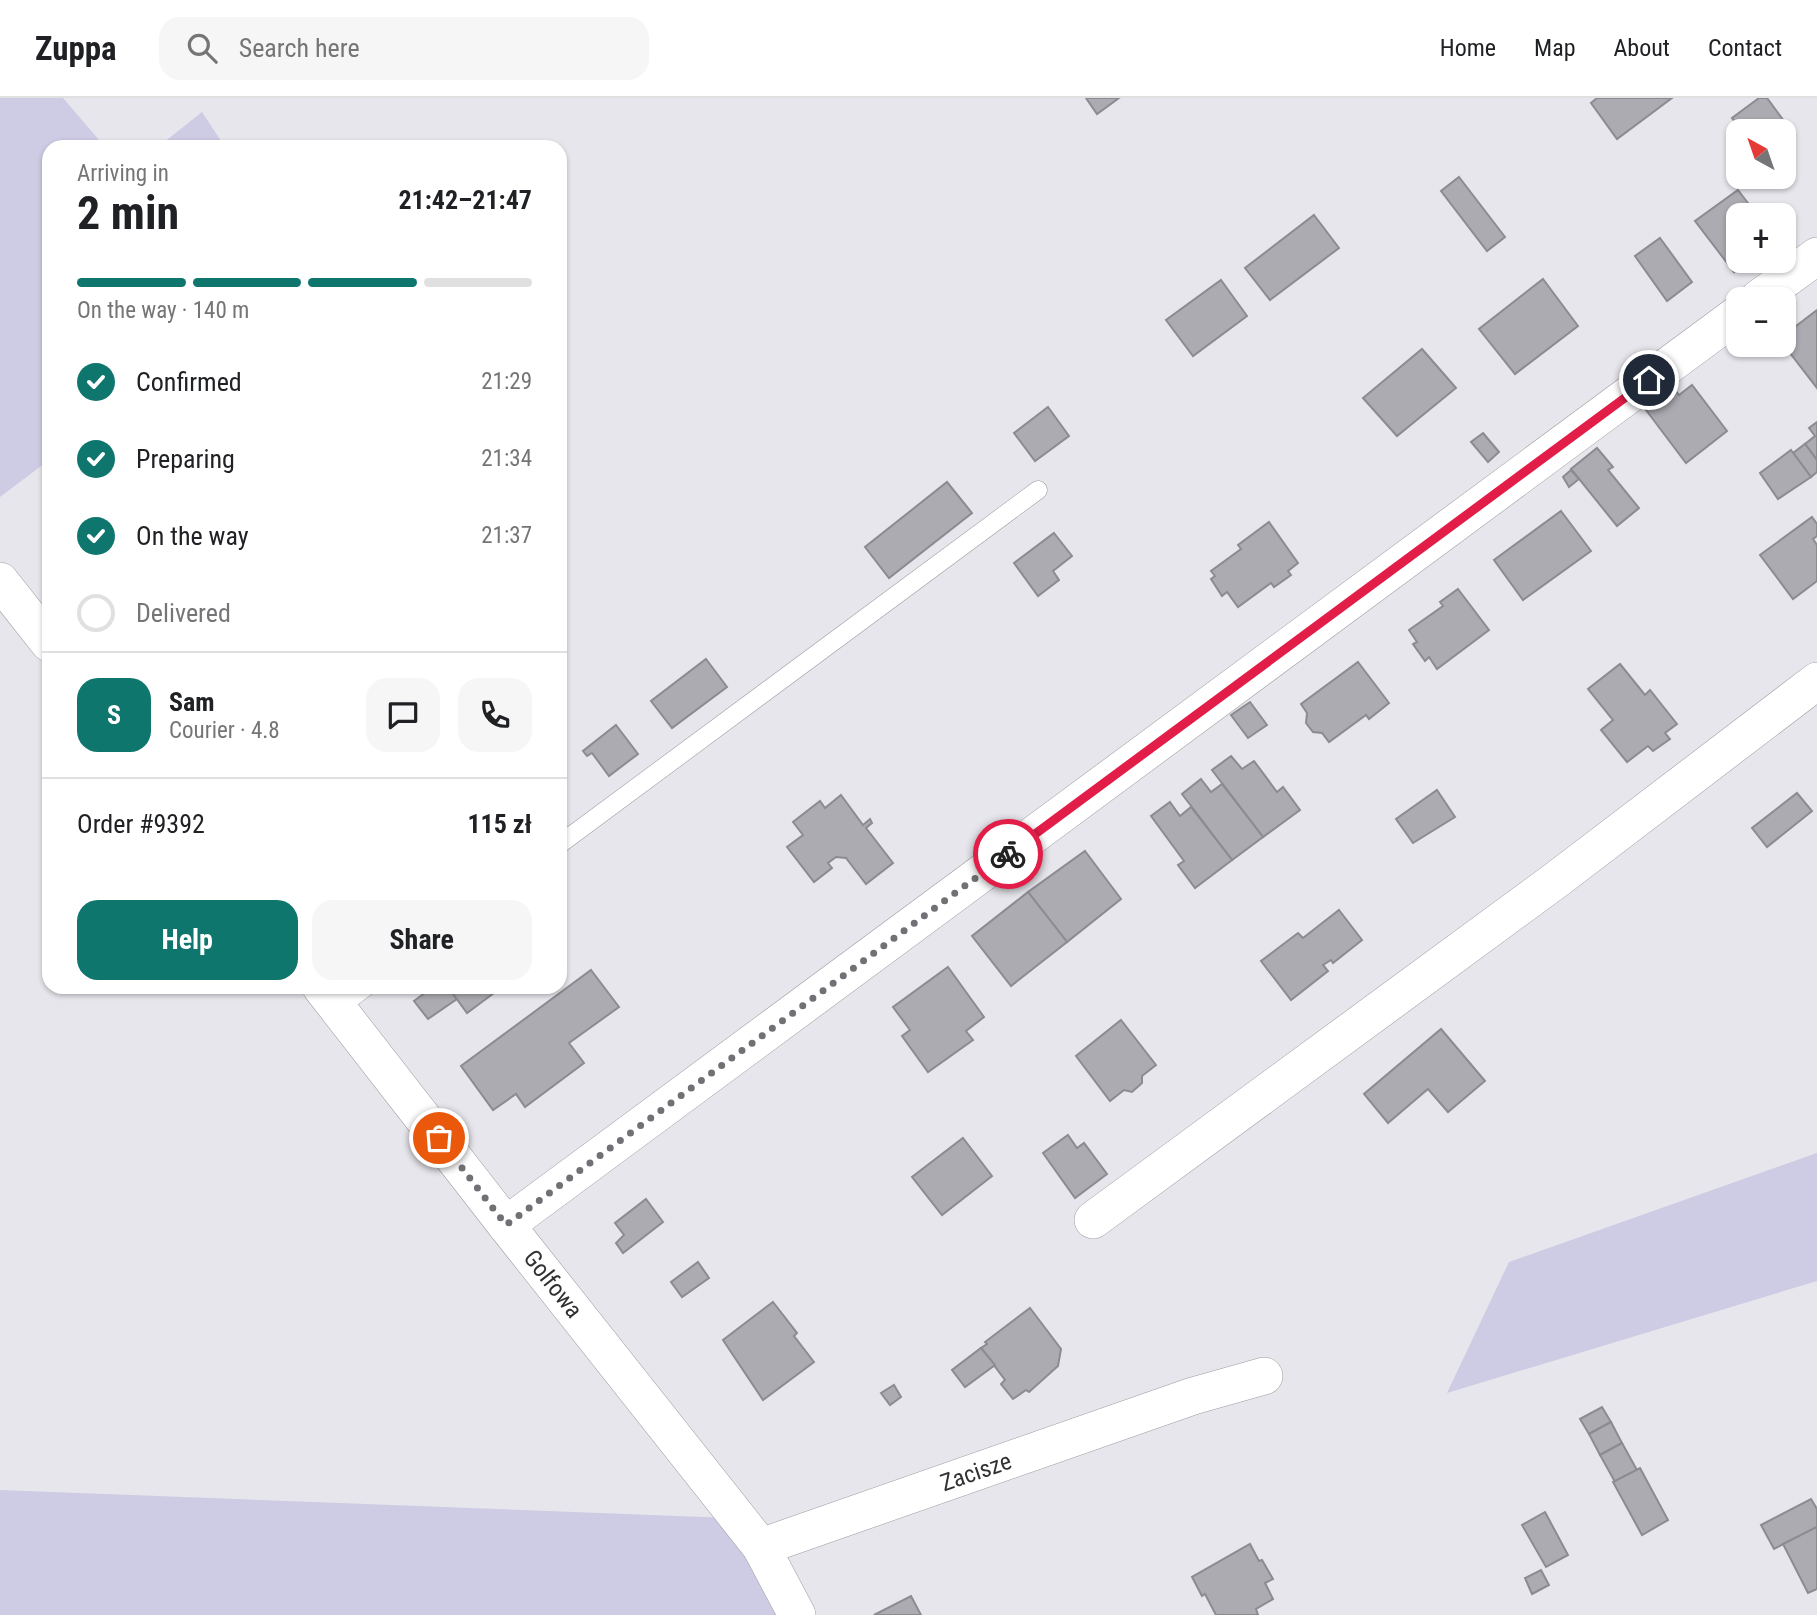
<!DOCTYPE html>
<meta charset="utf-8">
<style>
body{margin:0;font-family:"Roboto Condensed",sans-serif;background:#f6f6f6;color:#202124;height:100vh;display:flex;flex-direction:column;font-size:26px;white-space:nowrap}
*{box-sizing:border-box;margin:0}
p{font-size:23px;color:#757577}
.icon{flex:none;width:38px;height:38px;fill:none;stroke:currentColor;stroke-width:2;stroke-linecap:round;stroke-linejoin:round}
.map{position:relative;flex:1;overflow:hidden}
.drawer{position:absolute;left:42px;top:42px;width:525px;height:854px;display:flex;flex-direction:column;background:#fff;border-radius:21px;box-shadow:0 2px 5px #0004}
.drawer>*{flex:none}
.needle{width:46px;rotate:320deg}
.controls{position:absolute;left:1726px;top:21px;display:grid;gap:14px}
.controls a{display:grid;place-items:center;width:70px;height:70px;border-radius:14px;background:#fff;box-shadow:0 2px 5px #0004;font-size:35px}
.pin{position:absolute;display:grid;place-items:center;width:60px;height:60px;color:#fff;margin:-30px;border:4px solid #fff;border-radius:50%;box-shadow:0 2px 7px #0007}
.courier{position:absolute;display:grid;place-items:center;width:70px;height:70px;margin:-35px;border:5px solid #e11d48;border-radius:50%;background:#fff;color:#222;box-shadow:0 2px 9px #0007}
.head em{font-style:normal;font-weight:700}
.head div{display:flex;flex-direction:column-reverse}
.head{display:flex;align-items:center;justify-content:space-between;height:119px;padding:0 35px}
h1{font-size:46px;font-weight:700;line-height:52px}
.bar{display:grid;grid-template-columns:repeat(4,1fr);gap:10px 7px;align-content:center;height:84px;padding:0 35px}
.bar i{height:9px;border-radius:5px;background:#e0e0e0}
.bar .selected{background:#0f766e}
.bar p{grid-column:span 4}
.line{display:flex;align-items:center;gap:18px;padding:0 35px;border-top:2px solid #e0e0e0}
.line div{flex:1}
.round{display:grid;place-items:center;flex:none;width:74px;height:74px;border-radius:21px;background:#f6f6f6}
ol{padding:0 35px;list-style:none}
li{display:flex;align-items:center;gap:21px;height:77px}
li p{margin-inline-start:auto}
li .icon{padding:7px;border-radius:50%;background:#0f766e;color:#fff;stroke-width:4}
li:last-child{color:#757577}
li i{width:38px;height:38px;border:4px solid #e0e0e0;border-radius:50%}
.action{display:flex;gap:14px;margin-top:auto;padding:14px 35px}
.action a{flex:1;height:80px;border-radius:21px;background:#0f766e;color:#fff;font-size:28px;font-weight:700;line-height:80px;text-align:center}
.action a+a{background:#f6f6f6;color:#202124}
header{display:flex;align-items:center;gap:42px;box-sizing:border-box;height:98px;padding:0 35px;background:#fff;border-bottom:2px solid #e0e0e0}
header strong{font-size:33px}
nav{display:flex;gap:38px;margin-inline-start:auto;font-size:24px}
.search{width:490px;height:63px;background:#f6f6f6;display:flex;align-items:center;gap:18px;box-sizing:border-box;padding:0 24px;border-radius:21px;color:#757577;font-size:26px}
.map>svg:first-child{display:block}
.green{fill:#cecbe4}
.building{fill:#acabb2;stroke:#8b8b91;stroke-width:2}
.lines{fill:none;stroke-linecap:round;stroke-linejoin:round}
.service-casing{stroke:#9c9ba1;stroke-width:19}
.minor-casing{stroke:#9c9ba1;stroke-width:38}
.service{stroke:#fff;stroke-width:18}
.minor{stroke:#fff;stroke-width:37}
.done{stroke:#717074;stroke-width:7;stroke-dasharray:0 12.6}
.route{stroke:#e11d48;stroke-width:9}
.labels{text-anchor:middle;stroke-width:5;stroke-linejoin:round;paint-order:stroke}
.street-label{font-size:24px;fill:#313133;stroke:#fff}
</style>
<header>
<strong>Zuppa</strong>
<div class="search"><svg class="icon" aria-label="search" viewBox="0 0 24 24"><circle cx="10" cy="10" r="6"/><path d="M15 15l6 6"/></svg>Search here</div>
<nav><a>Home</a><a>Map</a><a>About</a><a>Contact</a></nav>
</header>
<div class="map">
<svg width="1817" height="1517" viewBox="0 0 1817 1517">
<rect width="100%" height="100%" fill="#e7e6ec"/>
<!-- green -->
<g class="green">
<path d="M 0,0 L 63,0 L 105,49 L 49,49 L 49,362 L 0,399 Z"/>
<path d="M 202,14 L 225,49 L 158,49 Z"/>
<path d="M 1817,1055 L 1817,1183 L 1447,1295 L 1509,1164 Z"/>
<path d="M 0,1392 L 730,1420 L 781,1517 L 0,1517 Z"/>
</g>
<!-- building -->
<g class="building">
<path d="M 1086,0 L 1119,0 L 1097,16 Z"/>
<path d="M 1597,0 L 1672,0 L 1617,41 L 1591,5 Z"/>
<path d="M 1759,0 L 1767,0 L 1784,23 L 1771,33 L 1741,33 L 1732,20 Z"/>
<path d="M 1459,79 L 1505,139 L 1487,153 L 1441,93 Z"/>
<path d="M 1738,92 L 1757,117 L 1738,117 L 1738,163 L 1749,163 L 1734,174 L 1695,123 Z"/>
<path d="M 1314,117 L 1339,150 L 1270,202 L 1245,170 Z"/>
<path d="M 1660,140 L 1692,184 L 1667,203 L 1635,158 Z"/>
<path d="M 1543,181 L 1578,228 L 1515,276 L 1479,231 Z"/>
<path d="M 1221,182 L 1247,218 L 1193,258 L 1166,222 Z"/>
<path d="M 1817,212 L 1817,290 L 1783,246 L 1783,238 Z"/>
<path d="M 1422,251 L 1456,290 L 1397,338 L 1363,300 Z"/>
<path d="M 1671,287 L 1679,297 L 1692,287 L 1727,333 L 1686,365 L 1643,308 Z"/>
<path d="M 1048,309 L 1069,338 L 1035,363 L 1014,335 Z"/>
<path d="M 1817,324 L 1817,362 L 1805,346 L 1815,338 L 1809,330 Z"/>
<path d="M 1483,335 L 1499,354 L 1488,364 L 1471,344 Z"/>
<path d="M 1805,346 L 1817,362 L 1817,374 L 1811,379 L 1793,355 Z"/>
<path d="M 1597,350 L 1613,369 L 1608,372 L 1639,410 L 1617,428 L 1571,371 Z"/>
<path d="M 1791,352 L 1811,379 L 1778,401 L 1760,375 Z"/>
<path d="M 1571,372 L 1579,381 L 1569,389 L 1563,379 Z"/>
<path d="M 947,384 L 972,415 L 889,480 L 865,449 Z"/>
<path d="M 1561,413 L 1591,453 L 1523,502 L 1494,462 Z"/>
<path d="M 1812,419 L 1817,426 L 1817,438 L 1813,441 L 1817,447 L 1817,483 L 1793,501 L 1760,457 Z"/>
<path d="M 1269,424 L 1298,465 L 1288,473 L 1291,477 L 1274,489 L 1271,485 L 1238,509 L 1227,494 L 1222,498 L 1211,481 L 1215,478 L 1211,473 L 1241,451 L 1238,447 Z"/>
<path d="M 1054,435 L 1072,458 L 1053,473 L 1059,482 L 1038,498 L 1014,465 Z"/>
<path d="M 1458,491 L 1489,532 L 1437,571 L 1429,559 L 1425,563 L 1413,546 L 1417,544 L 1409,532 L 1443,508 L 1440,504 Z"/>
<path d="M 706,561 L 727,589 L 672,630 L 651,603 Z"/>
<path d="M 1358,564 L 1389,605 L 1369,621 L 1366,617 L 1329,644 L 1322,635 L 1313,634 L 1306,625 L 1307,615 L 1301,606 Z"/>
<path d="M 1620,566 L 1645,597 L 1650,592 L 1677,626 L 1665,635 L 1670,641 L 1653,653 L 1648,648 L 1627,664 L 1601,632 L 1613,622 L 1588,591 Z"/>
<path d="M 1250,604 L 1267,627 L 1248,640 L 1231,617 Z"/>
<path d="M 616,627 L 638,656 L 609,678 L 592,655 L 587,658 L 583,653 Z"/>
<path d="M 1231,658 L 1242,671 L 1254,663 L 1277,694 L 1283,689 L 1300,712 L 1263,739 L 1212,672 Z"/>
<path d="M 1201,681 L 1211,694 L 1222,686 L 1263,739 L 1232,762 L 1182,696 Z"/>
<path d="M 1437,692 L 1455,719 L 1413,745 L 1396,721 Z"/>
<path d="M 1797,695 L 1812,713 L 1767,749 L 1752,730 Z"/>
<path d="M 841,697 L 863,727 L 870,721 L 872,725 L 866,730 L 893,765 L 866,786 L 846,760 L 836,759 L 828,765 L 832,770 L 814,784 L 787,749 L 803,737 L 793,724 L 820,703 L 825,710 Z"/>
<path d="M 1170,704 L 1180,718 L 1191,709 L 1232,762 L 1195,790 L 1178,767 L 1184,763 L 1151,718 Z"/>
<path d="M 1085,753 L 1121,801 L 1067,844 L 1028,794 Z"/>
<path d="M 1028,794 L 1067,844 L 1011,888 L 972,838 Z"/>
<path d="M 1339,812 L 1362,842 L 1333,865 L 1331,862 L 1323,867 L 1328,873 L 1291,902 L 1261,863 L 1298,835 L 1303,840 Z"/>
<path d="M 948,869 L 984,919 L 966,933 L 973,942 L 928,974 L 902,938 L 910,932 L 893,909 Z"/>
<path d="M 591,872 L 619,909 L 569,945 L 584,965 L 525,1009 L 516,996 L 493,1012 L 461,968 Z"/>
<path d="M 433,889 L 448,889 L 457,901 L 428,921 L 414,903 Z"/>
<path d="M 448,889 L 502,889 L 467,915 Z"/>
<path d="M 1121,922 L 1156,967 L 1142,978 L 1142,985 L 1132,994 L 1124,992 L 1110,1003 L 1076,958 Z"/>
<path d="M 1441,931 L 1485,983 L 1448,1014 L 1428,991 L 1388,1025 L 1364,996 Z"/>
<path d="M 1068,1037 L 1077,1050 L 1084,1045 L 1107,1076 L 1075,1100 L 1043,1055 Z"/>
<path d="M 963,1040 L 992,1078 L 942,1117 L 912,1079 Z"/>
<path d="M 646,1101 L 663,1124 L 623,1155 L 616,1145 L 624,1137 L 615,1125 Z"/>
<path d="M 698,1164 L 709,1180 L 682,1199 L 671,1184 Z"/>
<path d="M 773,1204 L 797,1235 L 794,1238 L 814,1264 L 763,1302 L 723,1242 Z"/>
<path d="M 1030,1210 L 1061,1251 L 1058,1268 L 1029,1294 L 1026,1292 L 1013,1301 L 1001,1286 L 1005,1282 L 981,1250 L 987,1246 L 985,1244 Z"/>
<path d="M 981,1250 L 995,1267 L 965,1289 L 952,1272 Z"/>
<path d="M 894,1287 L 901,1299 L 890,1307 L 881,1295 Z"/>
<path d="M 1602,1309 L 1611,1324 L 1589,1336 L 1580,1321 Z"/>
<path d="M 1611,1324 L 1622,1345 L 1600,1357 L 1589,1336 Z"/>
<path d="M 1622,1345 L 1637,1372 L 1615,1384 L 1600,1357 Z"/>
<path d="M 1640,1370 L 1668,1422 L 1642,1437 L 1613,1384 Z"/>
<path d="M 1811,1401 L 1817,1411 L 1817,1429 L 1774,1451 L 1761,1427 Z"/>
<path d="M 1545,1414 L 1568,1457 L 1546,1469 L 1522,1427 Z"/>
<path d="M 1817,1429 L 1817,1491 L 1808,1495 L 1783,1446 Z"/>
<path d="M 1250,1446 L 1259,1463 L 1262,1462 L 1273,1481 L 1265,1485 L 1273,1501 L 1256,1511 L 1258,1517 L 1216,1517 L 1205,1496 L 1202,1498 L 1192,1479 Z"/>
<path d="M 1541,1472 L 1549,1487 L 1532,1496 L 1525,1480 Z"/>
<path d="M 911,1498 L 921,1517 L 874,1517 Z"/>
</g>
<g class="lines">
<!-- service casing -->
<g class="service-casing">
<g id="service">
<path d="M 560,746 L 1038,392"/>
<path d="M 338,910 L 366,889"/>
</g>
</g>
<!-- minor casing -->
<g class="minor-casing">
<g id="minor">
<path d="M 1758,201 L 1817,158"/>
<path d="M 0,483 L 49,545"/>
<path d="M 321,889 L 506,1127 L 761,1449"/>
<path d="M 1093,1122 L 1556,782 L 1817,583"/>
<path d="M 506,1127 L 1738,216"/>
<path d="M 797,1517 L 761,1449 L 1193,1298 L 1264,1278"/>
</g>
</g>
<!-- service -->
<use href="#service" class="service"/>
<!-- minor -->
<use href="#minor" class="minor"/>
</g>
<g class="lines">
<!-- done -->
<path class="done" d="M 439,1040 L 506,1127 L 1008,756"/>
<!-- route -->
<path class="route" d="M 1008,756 L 1649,282"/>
</g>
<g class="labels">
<!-- street labels -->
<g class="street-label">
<text transform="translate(553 1186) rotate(52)" y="8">Golfowa</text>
<text transform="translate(976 1374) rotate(-19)" y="8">Zacisze</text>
</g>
</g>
</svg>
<div class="controls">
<a><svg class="needle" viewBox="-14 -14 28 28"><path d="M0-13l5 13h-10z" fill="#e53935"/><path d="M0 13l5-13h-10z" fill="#757577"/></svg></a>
<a>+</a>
<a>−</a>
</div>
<div class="pin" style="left:439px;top:1040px;background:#ea580c"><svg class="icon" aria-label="bag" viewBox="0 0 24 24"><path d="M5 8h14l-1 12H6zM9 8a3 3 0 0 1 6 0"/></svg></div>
<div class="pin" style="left:1649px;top:282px;background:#1f2937"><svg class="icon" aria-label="home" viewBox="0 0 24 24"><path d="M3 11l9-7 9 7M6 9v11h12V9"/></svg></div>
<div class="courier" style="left:1008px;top:756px"><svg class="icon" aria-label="bike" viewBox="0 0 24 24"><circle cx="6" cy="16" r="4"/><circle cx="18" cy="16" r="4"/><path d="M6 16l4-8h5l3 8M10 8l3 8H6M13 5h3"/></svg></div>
<section class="drawer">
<div class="head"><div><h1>2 min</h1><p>Arriving in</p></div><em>21:42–21:47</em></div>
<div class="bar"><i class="selected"></i><i class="selected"></i><i class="selected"></i><i></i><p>On the way · 140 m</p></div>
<ol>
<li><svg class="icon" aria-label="check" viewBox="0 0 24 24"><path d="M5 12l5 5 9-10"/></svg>Confirmed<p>21:29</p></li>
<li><svg class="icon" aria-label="check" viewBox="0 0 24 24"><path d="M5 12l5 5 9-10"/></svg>Preparing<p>21:34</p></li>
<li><svg class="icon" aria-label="check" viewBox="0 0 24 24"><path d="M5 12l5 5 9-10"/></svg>On the way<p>21:37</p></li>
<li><i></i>Delivered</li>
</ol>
<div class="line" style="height:126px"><b class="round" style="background:#0f766e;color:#fff">S</b><div><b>Sam</b><p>Courier · 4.8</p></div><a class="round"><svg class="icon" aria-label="chat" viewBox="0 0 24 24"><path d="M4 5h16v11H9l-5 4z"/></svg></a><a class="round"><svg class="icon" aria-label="phone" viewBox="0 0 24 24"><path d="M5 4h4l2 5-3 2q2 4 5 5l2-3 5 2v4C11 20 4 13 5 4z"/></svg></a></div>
<div class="line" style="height:91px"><div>Order #9392</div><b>115 zł</b></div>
<div class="action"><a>Help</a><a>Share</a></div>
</section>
</div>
